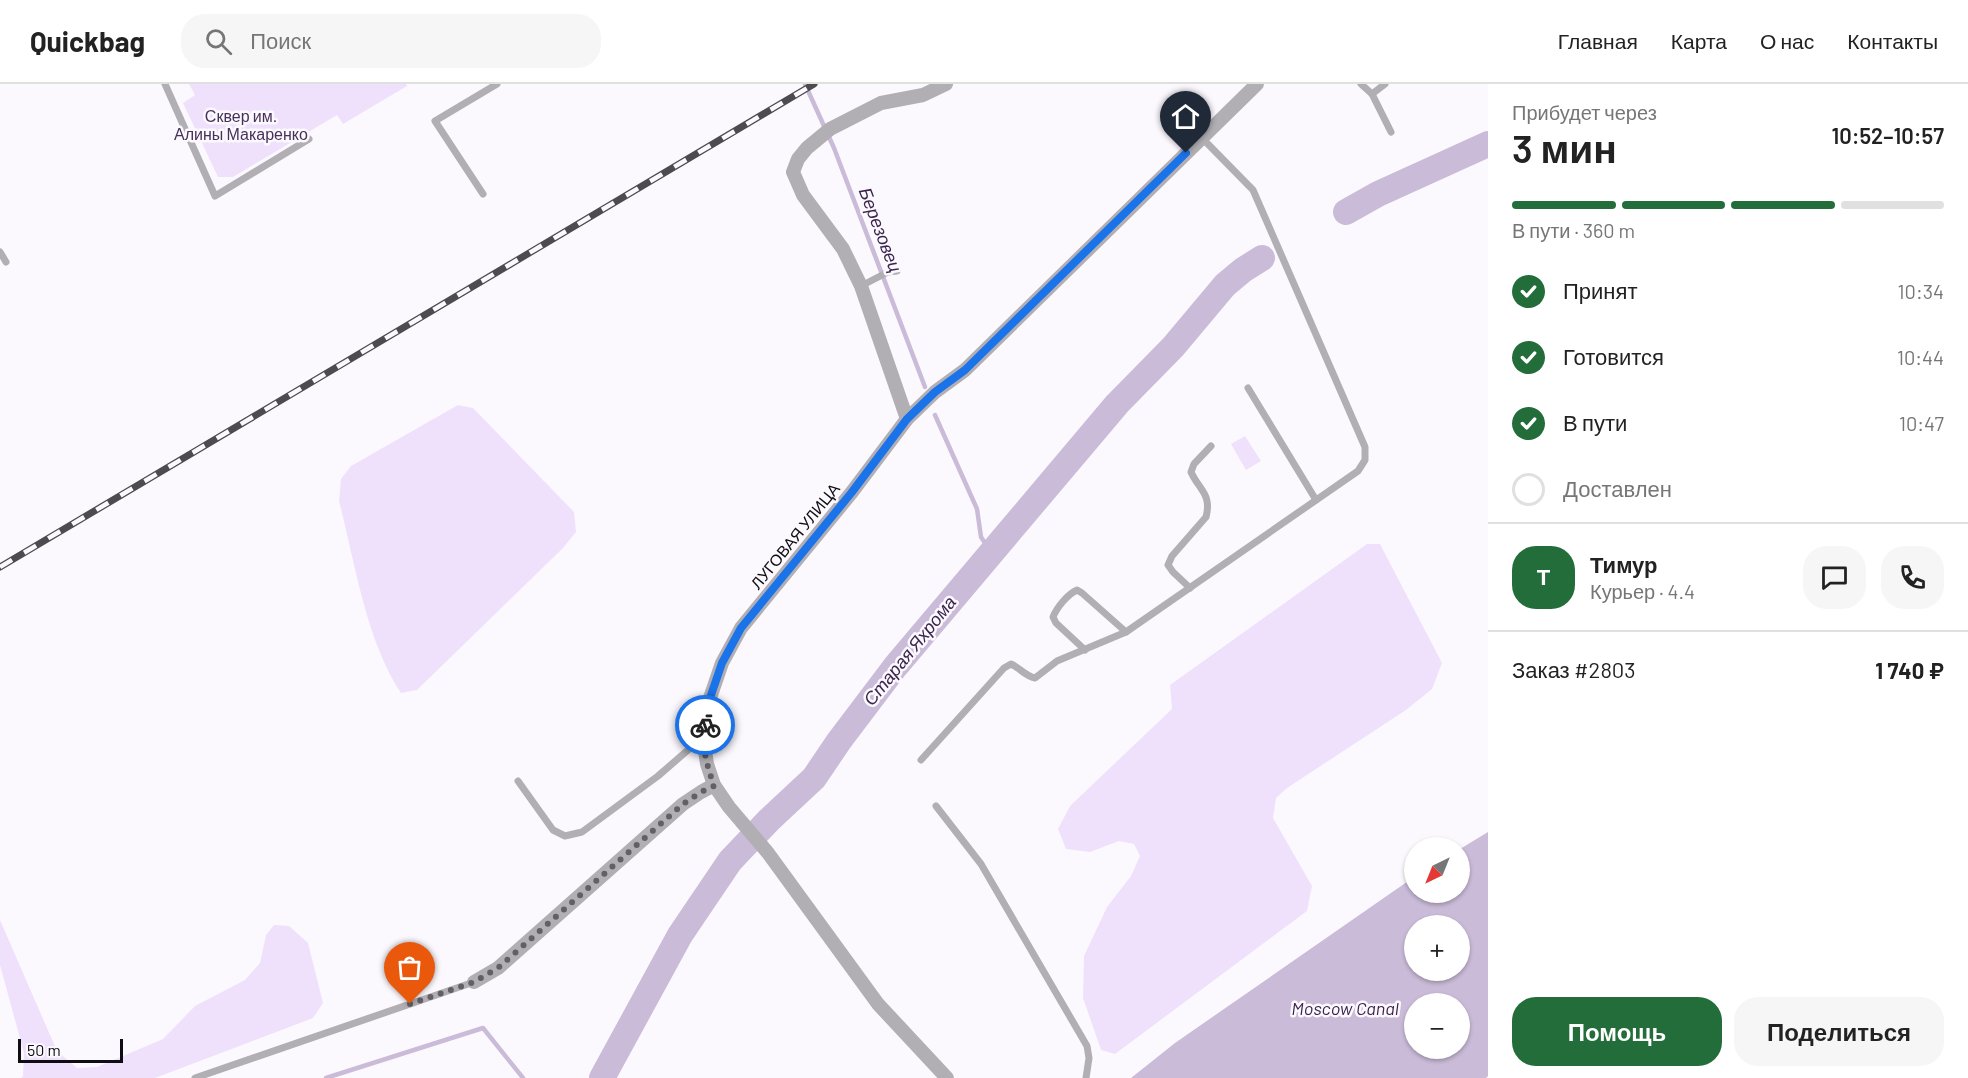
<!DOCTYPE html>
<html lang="ru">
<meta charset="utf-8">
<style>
body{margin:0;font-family:Barlow,sans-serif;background:#f6f6f6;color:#222;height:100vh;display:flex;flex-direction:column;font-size:22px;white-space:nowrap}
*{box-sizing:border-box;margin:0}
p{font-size:20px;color:#767676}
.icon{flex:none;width:33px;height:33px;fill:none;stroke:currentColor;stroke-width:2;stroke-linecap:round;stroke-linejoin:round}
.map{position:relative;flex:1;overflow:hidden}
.side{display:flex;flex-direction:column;background:#fff;width:480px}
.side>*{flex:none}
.needle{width:39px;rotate:223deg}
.buttons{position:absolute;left:1404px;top:753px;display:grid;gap:12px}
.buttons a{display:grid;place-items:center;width:66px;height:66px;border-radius:50%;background:#fff;box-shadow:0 2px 4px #0004;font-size:30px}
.scale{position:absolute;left:18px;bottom:15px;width:105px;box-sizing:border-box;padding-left:6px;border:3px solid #0f0d11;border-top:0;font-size:16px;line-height:21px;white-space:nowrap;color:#0f0d11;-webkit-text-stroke:4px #fcf9fe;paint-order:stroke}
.pin{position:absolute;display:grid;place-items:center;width:51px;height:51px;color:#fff;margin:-62px -26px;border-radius:50% 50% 50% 0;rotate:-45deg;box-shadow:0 0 6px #0007}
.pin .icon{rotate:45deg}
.courier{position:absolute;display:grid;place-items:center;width:60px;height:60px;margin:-30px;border:4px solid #1a73e8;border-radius:50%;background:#fff;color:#222;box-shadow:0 2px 8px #0007}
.overview em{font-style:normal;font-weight:600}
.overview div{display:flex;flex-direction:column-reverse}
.overview{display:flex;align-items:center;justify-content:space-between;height:102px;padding:0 24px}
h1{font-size:39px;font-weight:600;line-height:45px}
.bar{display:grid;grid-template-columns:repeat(4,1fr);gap:9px 6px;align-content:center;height:72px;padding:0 24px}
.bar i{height:8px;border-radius:4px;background:#e0e0e0}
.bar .current{background:#236d3b}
.bar p{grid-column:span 4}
.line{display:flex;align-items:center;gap:15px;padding:0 24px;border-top:2px solid #e0e0e0}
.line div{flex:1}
.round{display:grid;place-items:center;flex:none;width:63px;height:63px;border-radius:24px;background:#f6f6f6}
ol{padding:0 24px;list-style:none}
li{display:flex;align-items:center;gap:18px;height:66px}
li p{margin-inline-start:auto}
li .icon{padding:6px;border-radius:50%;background:#236d3b;color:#fff;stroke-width:4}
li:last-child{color:#767676}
li i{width:33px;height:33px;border:3px solid #e0e0e0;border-radius:50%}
.button{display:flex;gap:12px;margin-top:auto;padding:12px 24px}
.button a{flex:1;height:69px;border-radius:24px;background:#236d3b;color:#fff;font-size:24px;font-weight:600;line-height:69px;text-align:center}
.button a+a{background:#f6f6f6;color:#222}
header{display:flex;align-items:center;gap:36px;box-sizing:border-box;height:84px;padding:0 30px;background:#fff;border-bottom:2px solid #e0e0e0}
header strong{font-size:28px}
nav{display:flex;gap:33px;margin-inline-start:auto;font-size:21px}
.search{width:420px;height:54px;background:#f6f6f6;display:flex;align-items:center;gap:15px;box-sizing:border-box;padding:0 21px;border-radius:24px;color:#767676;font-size:22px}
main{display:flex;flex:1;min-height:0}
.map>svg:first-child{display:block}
.green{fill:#efe1fc}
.water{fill:#cabbd8;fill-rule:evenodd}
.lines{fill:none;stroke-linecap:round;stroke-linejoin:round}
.stream{stroke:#cabbd8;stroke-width:4.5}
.river{stroke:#cabbd8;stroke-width:26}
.lane{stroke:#b1afb4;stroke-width:7}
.street{stroke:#b1afb4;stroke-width:14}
.rail-casing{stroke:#4e4b50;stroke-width:7}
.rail{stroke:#fcf9fe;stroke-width:4.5;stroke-dasharray:14;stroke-linecap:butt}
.done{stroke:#626064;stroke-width:6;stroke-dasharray:0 10.8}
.route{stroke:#1a73e8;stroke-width:8}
.labels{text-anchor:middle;stroke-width:5;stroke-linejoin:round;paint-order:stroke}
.park-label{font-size:16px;fill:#473159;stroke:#fcf9fe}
.street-label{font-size:16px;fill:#0f0d11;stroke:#fcf9fe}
.water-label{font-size:18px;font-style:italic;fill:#3b254c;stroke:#fcf9fe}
</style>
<header>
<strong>Quickbag</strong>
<div class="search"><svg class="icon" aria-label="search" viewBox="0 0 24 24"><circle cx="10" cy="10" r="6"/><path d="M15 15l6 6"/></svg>Поиск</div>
<nav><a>Главная</a><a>Карта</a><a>О нас</a><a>Контакты</a></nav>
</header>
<main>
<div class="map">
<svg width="1488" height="994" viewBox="0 0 1488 994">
<rect width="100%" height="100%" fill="#fcf9fe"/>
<!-- green -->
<g class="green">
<path d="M 189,0 L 406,0 L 407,2 L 343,40 L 337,31 L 233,93 L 218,93 L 183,19 L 195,11 Z"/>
<path d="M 458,321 L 473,324 L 574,428 L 576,448 L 563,464 L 417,606 L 401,609 C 366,556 355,479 339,417 L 341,395 L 351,382 Z"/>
<path d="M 1245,352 L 1261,377 L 1246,386 L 1231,360 Z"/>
<path d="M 1367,460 L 1380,460 L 1442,579 L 1432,605 L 1406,626 L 1287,704 L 1276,714 L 1273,734 L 1312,802 L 1307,827 L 1115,970 L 1101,966 L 1083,914 L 1084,872 L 1107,823 L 1131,792 L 1140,772 L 1134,760 L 1119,757 L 1090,768 L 1066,765 L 1058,745 L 1070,722 L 1172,625 L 1170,601 Z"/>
<path d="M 0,836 L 57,967 L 77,984 L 97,983 L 163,955 L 195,922 L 245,896 L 260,879 L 266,851 L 274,841 L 289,842 L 308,859 L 323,919 L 313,934 L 155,994 L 21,994 L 23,992 L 24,969 L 0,881 Z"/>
</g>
<!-- water -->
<path class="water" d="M 1488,748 L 1488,992 L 1486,994 L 1131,994 L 1175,959 L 1414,793 L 1414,808 L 1460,808 L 1460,765 ZM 1414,842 L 1460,842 L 1460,886 L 1414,886 ZM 1414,920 L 1460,920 L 1460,964 L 1414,964 Z"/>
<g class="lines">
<!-- stream -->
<g class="stream">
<path d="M 805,0 L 834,64 L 925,303"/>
<path d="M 935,331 L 977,425 L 981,453 L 985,459 L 995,463"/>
<path d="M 326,994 L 483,944 L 523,994"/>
</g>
<!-- river -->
<g class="river">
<path d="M 1346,128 L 1378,110 L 1488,60"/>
<path d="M 602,994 L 680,851 L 730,777 L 769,736 L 814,694 L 839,657 L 895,583 L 1117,320 L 1173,263 L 1225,201 L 1243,186 L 1262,174"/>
</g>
<!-- lane -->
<g class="lane">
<path d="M 165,0 L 215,112 L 309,55"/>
<path d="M 1361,0 L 1372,10 L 1385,0"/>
<path d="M 1372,10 L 1391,48"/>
<path d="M 483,110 L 435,37 L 497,0"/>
<path d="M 0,168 L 6,178"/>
<path d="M 861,202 L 888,188 L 897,187"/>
<path d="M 1248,304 L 1316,416"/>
<path d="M 1190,504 L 1173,488 L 1168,481 L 1172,472 L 1206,433 C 1212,410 1199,406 1191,388 L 1194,380 L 1211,362"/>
<path d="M 1085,566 L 1056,539 L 1053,533 C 1057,523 1068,510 1077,506 L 1082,509 L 1126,548"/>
<path d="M 921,676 L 1004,584 L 1011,580 C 1020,584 1025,592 1035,594 L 1057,577 L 1126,548 L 1358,387 L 1365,376 L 1365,363 L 1253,106 L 1202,54"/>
<path d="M 518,697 L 553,746 L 565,752 L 582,748 L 658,692 L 703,653"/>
<path d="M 936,722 L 981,780 L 1087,962 L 1089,974 L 1086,994"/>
<path d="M 195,994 L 474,898"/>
</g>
<!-- street -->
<g class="street">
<path d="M 907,335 L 861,202 L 843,165 L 803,111 L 793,88 L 798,75 L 807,64 L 830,45 L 881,19 L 923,11 L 946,0"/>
<path d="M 474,898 L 498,884 L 683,720 L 701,708 L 714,701"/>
<path d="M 947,994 L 878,920 L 768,769 L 729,723 L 714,701 L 707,680 L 703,653 L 710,614 L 722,579 L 741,544 L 852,408 L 907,335 L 935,308 L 965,286 L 1257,0"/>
</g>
<!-- rail casing -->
<g class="rail-casing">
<path id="rail" d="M 0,483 L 814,0"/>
</g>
<!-- rail -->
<use href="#rail" class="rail"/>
</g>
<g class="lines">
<!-- done -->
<path class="done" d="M 410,920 L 474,898 L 498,884 L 683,720 L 701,708 L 714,702 C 707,681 701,662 705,641"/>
<!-- route -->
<path class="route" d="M 705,641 L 710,614 L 722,579 L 741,544 L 852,408 L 907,335 L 935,308 L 965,286 L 1186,69"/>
</g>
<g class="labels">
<!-- park labels -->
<g class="park-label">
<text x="241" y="38">Сквер им.<tspan x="241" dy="18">Алины Макаренко</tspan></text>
</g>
<!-- street labels -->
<g class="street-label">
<text transform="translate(795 452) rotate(-51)" y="6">ЛУГОВАЯ УЛИЦА</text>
</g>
<!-- water labels -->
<g class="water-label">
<text transform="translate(880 146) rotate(69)" y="6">Березовец</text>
<text transform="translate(910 567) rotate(-51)" y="6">Старая Яхрома</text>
<text x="1345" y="931">Moscow Canal</text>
</g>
</g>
</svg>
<div class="buttons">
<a><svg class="needle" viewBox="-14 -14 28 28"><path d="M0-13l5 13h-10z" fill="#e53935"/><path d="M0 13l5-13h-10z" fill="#767676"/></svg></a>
<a>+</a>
<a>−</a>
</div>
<div class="scale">50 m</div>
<div class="pin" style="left:410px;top:920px;background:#ea580c"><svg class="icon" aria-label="bag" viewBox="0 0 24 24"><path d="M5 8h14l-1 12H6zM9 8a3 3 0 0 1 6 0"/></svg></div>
<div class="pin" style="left:1186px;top:69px;background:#1f2937"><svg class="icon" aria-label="home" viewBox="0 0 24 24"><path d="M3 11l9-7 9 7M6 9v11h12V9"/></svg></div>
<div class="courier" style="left:705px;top:641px"><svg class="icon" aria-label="bike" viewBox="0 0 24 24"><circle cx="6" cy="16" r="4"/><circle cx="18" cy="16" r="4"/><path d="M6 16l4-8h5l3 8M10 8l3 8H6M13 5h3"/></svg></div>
</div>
<section class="side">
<div class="overview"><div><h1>3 мин</h1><p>Прибудет через</p></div><em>10:52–10:57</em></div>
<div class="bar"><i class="current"></i><i class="current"></i><i class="current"></i><i></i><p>В пути · 360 m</p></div>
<ol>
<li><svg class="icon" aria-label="check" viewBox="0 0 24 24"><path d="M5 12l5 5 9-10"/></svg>Принят<p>10:34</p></li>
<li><svg class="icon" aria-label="check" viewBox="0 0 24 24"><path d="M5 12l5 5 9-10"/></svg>Готовится<p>10:44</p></li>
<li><svg class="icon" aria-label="check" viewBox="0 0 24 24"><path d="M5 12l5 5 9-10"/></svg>В пути<p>10:47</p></li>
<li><i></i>Доставлен</li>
</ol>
<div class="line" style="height:108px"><b class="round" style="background:#236d3b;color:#fff">Т</b><div><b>Тимур</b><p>Курьер · 4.4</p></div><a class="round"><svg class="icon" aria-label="chat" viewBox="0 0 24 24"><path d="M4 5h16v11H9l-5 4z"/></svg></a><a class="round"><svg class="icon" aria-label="phone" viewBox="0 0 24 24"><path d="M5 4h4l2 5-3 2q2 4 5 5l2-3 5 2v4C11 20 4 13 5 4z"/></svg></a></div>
<div class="line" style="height:78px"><div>Заказ #2803</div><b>1 740 ₽</b></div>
<div class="button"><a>Помощь</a><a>Поделиться</a></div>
</section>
</main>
